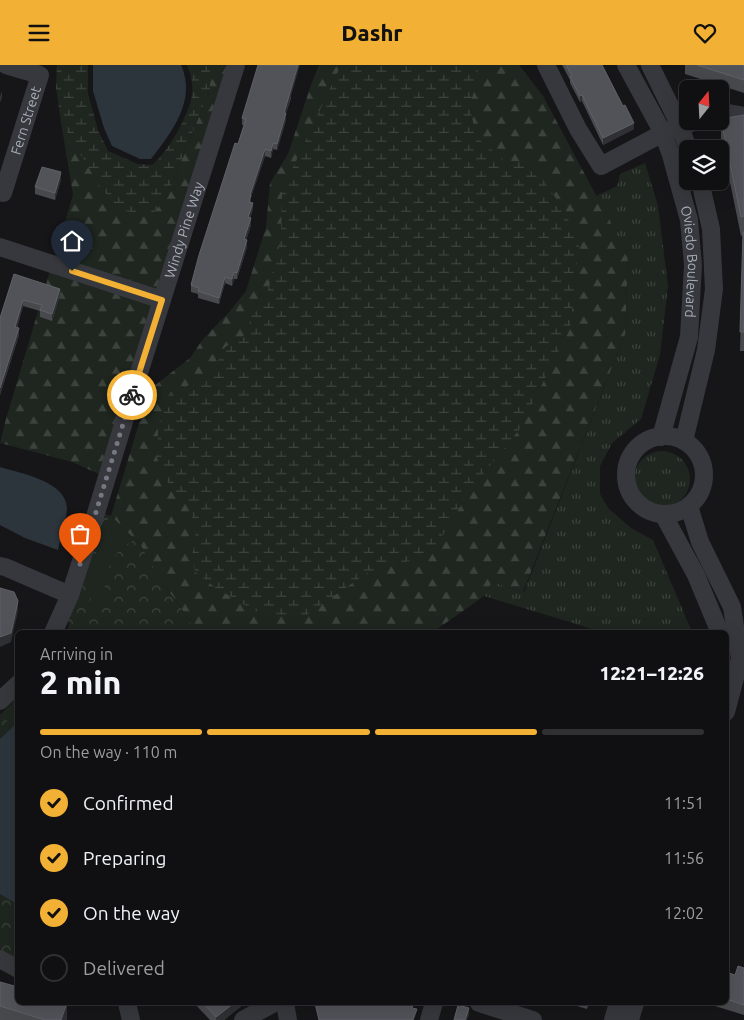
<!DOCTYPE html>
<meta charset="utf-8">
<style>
body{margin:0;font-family:Ubuntu,sans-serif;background:#1e1e20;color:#f1f3f6;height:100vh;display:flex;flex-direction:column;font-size:19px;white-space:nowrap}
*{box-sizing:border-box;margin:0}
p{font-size:16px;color:#9c9d9f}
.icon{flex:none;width:28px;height:28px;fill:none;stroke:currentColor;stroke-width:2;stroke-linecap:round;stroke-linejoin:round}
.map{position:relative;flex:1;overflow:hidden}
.side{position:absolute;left:15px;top:565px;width:714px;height:375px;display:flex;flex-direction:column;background:#101012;border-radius:8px;box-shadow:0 5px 20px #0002,0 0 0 1px #303032}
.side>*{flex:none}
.needle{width:32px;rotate:18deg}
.tools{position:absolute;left:679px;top:15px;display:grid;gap:10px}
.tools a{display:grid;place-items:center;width:50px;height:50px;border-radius:8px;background:#101012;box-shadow:0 5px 20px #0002,0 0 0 1px #303032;font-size:25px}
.pin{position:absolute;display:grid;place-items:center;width:42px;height:42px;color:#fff;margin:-51px -21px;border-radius:50% 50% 50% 0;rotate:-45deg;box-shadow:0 0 5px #0007}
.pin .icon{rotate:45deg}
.courier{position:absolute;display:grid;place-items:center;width:50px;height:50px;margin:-25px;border:4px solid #f2b134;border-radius:50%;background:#fff;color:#222;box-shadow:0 1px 6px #0007}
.overview em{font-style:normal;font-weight:800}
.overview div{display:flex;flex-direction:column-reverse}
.overview{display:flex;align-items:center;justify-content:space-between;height:85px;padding:0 25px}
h1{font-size:32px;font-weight:800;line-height:38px}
.bar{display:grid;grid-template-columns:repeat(4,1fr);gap:8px 5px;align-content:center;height:60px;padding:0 25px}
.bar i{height:6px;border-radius:4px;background:#303032}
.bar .on{background:#f2b134}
.bar p{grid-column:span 4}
ol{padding:0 25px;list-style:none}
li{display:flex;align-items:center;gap:15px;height:55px}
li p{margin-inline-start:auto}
li .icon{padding:5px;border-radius:50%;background:#f2b134;color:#111;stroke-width:4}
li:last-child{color:#9c9d9f}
li i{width:28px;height:28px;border:2px solid #303032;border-radius:50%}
header{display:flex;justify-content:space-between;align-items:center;height:65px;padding:0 25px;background:#f2b134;color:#111;font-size:22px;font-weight:800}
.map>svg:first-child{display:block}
.grass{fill:url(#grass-tufts)}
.forest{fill:url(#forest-firs)}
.wetland{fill:url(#wetland-marsh)}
.park{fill:url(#park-crowns)}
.garden{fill:#1e261f}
.water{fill:#2c353c}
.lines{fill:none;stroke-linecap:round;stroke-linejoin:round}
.minor{stroke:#37383d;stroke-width:18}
.wall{fill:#47494d}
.shaded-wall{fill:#2f3033}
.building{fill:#525359;stroke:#5f6168}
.done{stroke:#757880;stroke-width:5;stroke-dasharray:0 9}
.route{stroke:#f2b134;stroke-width:6}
.labels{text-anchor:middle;stroke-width:4;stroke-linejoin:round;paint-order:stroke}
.street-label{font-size:14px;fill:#a8adb8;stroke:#111113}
</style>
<header><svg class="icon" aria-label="menu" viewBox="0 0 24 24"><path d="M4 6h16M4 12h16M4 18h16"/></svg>Dashr<svg class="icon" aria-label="heart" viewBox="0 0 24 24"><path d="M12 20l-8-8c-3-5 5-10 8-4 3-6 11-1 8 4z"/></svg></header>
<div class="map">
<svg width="744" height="955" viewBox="0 0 744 955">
<defs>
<pattern id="grass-tufts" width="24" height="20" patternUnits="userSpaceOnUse" patternTransform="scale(1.25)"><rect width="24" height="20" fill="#1e261f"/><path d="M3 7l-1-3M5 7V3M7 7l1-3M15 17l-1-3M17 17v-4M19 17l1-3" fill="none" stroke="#3c433d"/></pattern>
<pattern id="forest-firs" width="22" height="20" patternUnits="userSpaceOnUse" patternTransform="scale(1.25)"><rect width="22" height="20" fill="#1e261f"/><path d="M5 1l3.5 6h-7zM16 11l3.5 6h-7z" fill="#3c433d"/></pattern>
<pattern id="wetland-marsh" width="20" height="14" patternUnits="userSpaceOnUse" patternTransform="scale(1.25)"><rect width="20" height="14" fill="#1e261f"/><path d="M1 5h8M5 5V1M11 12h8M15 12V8" fill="none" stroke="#3c433d"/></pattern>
<pattern id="park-crowns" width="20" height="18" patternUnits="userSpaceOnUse" patternTransform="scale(1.25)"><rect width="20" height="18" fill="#1e261f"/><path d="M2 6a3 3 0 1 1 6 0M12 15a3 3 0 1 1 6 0" fill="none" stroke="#3c433d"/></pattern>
</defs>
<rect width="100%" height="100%" fill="#161618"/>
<!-- grass -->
<g class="grass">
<path d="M 645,98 L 658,141 L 668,221 L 660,290 L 641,354 L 612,378 L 600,401 L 600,429 L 609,444 L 631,463 L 653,475 L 692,567 L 602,567 L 484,531 L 492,517 L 524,527 L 625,269 L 628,190 L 596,131 L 617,121 L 620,109 Z"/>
<circle cx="662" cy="414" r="28"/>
</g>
<!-- forest -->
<g class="forest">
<path d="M 210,0 L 230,0 L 158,226 L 54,193 L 73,130 L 61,57 L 70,72 L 167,131 L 210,24 Z"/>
<path d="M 319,0 L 519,0 L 543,31 L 628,190 L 625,269 L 523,527 L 492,517 L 484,531 L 433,567 L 196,567 L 179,540 L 161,516 L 141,481 L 111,451 L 149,325 L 190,293 L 203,274 L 230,246 L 246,226 L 266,162 L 270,118 L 288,89 L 311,20 Z"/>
<path d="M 50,206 L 154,240 L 101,410 L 72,397 L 0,378 L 6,354 Z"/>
</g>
<!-- wetland -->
<g class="wetland">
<path d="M 57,0 L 88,0 L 88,29 L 98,65 L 108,86 L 138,99 L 152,100 C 168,87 186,54 191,35 C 194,24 192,10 187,0 L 210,0 L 210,24 L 167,131 L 153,149 L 136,149 L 117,142 L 99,120 L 61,57 L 56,23 Z"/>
<path d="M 341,0 L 477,0 L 478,9 L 470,42 L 476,72 L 504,95 L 531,98 L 563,143 L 579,179 L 570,264 L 519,365 L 467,429 L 451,459 L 433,483 L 405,497 L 367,508 L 305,551 L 281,550 L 255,546 L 216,523 L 195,507 L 192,490 L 196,474 L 191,445 L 168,418 L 157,393 L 158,365 L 167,332 L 178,324 L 201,316 L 218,296 L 225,282 L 239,275 L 251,264 L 251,246 L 268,225 L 281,174 L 282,126 Z"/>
</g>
<!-- park -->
<g class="park">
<path d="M 105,449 L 111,451 L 141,481 L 161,516 L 179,540 L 196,567 L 66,568 L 69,561 L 68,555 Z"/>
<path d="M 17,633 L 17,896 L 0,886 L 0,650 Z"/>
</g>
<!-- garden -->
<g class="garden">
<path d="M 109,451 L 111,451 L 134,475 L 122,482 L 114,492 L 111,499 L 95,519 L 86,515 L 89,506 L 92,501 Z"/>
<path d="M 110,506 L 95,551 L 86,547 L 94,525 L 97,525 L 98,521 Z"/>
<path d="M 17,646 L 17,658 L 0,674 L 0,663 Z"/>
</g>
<!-- water -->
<g class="water">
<path d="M 93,0 L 181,0 C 197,35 172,67 151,94 L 140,94 L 112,81 L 104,63 L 93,26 Z"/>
<path d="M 0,402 C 20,408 66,416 67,443 C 67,453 60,474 58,485 L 25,473 L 0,460 Z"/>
<path d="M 17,658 L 17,839 L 0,829 L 0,674 Z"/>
</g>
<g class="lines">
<!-- minor -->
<g class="minor">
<path d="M 546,0 L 578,64 L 601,101 L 663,68 L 680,61 L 697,56"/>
<path id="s1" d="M 626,0 L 663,68 L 671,90 L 689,155 L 693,200 L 689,272 L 661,372"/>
<path d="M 650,0 L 680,61 L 688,84"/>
<path d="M 720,50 L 728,48 L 744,51"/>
<path id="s2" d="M 3,128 L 40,10 L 6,0"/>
<path d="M 0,182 L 162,235"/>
<circle cx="665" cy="410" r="39"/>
<path d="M 684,376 L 706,285 L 714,224 L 711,164 L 700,116"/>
<path d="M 689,441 L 700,477 L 732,542 L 740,594 L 726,647"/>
<path d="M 663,449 L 696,510 L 718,563 L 719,568"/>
<path d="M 0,501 L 5,502 L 70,530"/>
<path id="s3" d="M 53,568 L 70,530 L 85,484 L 138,311 L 236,0"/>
<path d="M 0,636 L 18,619"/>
<path d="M 0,894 L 18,904"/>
<path d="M 127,938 L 131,955"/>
<path d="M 285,938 L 288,955"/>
<path d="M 479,938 L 533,955"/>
<path d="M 243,955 L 274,938"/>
<path d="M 429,955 L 434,938"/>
<path d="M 613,955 L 618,938"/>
<path d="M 630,955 L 635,938"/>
</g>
</g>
<!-- wall -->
<g class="wall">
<path d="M 562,0 L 602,0 L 634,64 L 603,80 L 582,36 L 580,37 L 570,18 L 570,15 Z"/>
<path d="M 685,0 L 744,0 L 744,28 L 685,9 Z"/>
<path d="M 291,30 L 291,33 L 286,48 L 286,55 L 277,85 L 273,84 L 271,93 L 265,91 L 251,132 L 251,137 L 253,144 L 250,153 L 251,160 L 246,175 L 247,182 L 237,214 L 234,214 L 232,221 L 225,218 L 219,239 L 198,233 L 198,229 L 191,227 L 191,220 L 244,60 L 242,60 L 242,53 Z"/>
<path d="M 744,50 L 744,286 L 740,286 L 743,170 L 741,171 L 721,73 L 721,54 Z"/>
<path d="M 61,114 L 55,135 L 35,129 L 35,122 Z"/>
<path d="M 14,209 L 60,230 L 52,256 L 40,252 L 40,246 L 23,241 L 17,263 L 19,270 L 0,330 L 0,253 Z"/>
<path d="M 744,903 L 744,950 L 715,941 L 715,938 L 726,938 L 726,907 L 735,910 Z"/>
<path d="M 0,917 L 67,955 L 0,955 Z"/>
<path d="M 194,938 L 245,938 L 224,955 L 210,955 Z"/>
<path d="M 567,938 L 589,938 L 587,944 Z"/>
</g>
<!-- shaded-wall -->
<g class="shaded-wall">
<path d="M 298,0 L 300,0 L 286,48 L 286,55 L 277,85 L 277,79 L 284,48 Z"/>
<path d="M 2,26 L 2,33 L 0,38 L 0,31 Z"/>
<path d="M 582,30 L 582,36 L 580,37 L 580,31 Z"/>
<path d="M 634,58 L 634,64 L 603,80 L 603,73 Z"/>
<path d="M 273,78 L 273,84 L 271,93 L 271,86 Z"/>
<path d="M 265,84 L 265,91 L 251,132 L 251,137 L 249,143 L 250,130 Z"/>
<path d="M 61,107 L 61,114 L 55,135 L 55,128 Z"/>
<path d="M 253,138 L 253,144 L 248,159 L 248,152 Z"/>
<path d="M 251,153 L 251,160 L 244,181 L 244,174 Z"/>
<path d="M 247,175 L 247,182 L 237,214 L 237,208 Z"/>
<path d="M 234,207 L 234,214 L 232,221 L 232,214 Z"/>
<path d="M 225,212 L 225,218 L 219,239 L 219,233 Z"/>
<path d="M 60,224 L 60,230 L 52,256 L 52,249 Z"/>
<path d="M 23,235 L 23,241 L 15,269 L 15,262 Z"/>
<path d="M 19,263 L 19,270 L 0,330 L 0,323 Z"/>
<path d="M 18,536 L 18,546 L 11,577 L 0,582 L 0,572 Z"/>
<path d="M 67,938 L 67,955 L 61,955 Z"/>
<path d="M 234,938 L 245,938 L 224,955 L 216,955 L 216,952 Z"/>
<path d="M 469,943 L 469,950 L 467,955 L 465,955 Z"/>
</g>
<!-- building -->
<g class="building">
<path d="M 258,0 L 298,0 L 284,48 L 286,48 L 277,79 L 273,78 L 271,86 L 265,84 L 250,130 L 251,130 L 249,137 L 253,138 L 248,152 L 251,153 L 244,174 L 247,175 L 237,208 L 234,207 L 232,214 L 225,212 L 219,233 L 198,226 L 199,223 L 191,220 L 199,190 L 235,78 L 238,79 L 246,54 L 242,53 Z"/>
<path d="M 566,0 L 602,0 L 623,41 L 625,40 L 634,58 L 603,73 L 582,30 L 580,31 L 570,12 L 572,11 Z"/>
<path d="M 697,0 L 744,0 L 744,15 Z"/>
<path d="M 744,50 L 744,151 L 741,152 L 721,54 Z"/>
<path d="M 42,102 L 61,107 L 55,128 L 35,122 Z"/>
<path d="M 743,167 L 744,167 L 744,267 L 740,267 Z"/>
<path d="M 14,209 L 60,224 L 52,249 L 40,245 L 42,240 L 23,235 L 15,262 L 19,263 L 0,323 L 0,253 Z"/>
<path d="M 0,523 L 14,527 L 18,536 L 11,568 L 0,572 Z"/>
<path d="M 738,901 L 744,903 L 744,940 L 726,934 L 726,907 L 735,910 Z"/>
<path d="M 0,917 L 18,922 L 18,938 L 67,938 L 61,955 L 45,955 L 0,941 Z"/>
<path d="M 203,938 L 234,938 L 216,952 Z"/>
<path d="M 315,938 L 405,938 L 413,940 L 412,943 L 417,944 L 413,955 L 319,955 Z"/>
<path d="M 458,940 L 469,943 L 465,955 L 454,955 Z"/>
</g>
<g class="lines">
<!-- done -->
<path class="done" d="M 80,499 L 132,330"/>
<!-- route -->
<path class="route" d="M 72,206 L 162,235 L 132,330"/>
</g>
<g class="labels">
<!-- street labels -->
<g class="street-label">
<text dy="5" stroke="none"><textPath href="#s2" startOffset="76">Fern Street</textPath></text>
<text dy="5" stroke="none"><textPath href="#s3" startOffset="424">Windy Pine Way</textPath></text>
<text dy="5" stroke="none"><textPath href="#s1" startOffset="210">Oviedo Boulevard</textPath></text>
</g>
</g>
</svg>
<div class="tools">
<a><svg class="needle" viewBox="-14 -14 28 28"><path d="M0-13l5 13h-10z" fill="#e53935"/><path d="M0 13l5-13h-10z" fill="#9c9d9f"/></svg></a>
<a><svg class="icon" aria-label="layers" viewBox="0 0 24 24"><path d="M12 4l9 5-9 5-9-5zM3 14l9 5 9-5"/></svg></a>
</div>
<div class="pin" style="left:80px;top:499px;background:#ea580c"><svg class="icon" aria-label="bag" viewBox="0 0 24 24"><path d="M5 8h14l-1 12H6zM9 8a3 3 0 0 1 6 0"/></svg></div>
<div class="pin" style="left:72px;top:206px;background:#1f2937"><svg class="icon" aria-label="home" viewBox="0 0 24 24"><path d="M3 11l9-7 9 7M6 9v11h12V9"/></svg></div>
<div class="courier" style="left:132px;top:330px"><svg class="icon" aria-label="bike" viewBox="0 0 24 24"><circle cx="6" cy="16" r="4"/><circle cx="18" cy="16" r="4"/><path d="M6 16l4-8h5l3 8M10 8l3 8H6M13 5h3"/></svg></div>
<section class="side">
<div class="overview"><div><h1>2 min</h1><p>Arriving in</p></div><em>12:21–12:26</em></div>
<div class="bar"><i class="on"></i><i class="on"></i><i class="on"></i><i></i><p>On the way · 110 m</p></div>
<ol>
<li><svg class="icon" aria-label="check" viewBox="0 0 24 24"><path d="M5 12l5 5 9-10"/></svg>Confirmed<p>11:51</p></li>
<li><svg class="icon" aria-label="check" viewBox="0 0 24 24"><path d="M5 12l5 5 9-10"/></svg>Preparing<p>11:56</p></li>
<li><svg class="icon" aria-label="check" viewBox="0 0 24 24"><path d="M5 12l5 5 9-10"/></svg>On the way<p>12:02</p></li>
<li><i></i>Delivered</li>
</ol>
</section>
</div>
